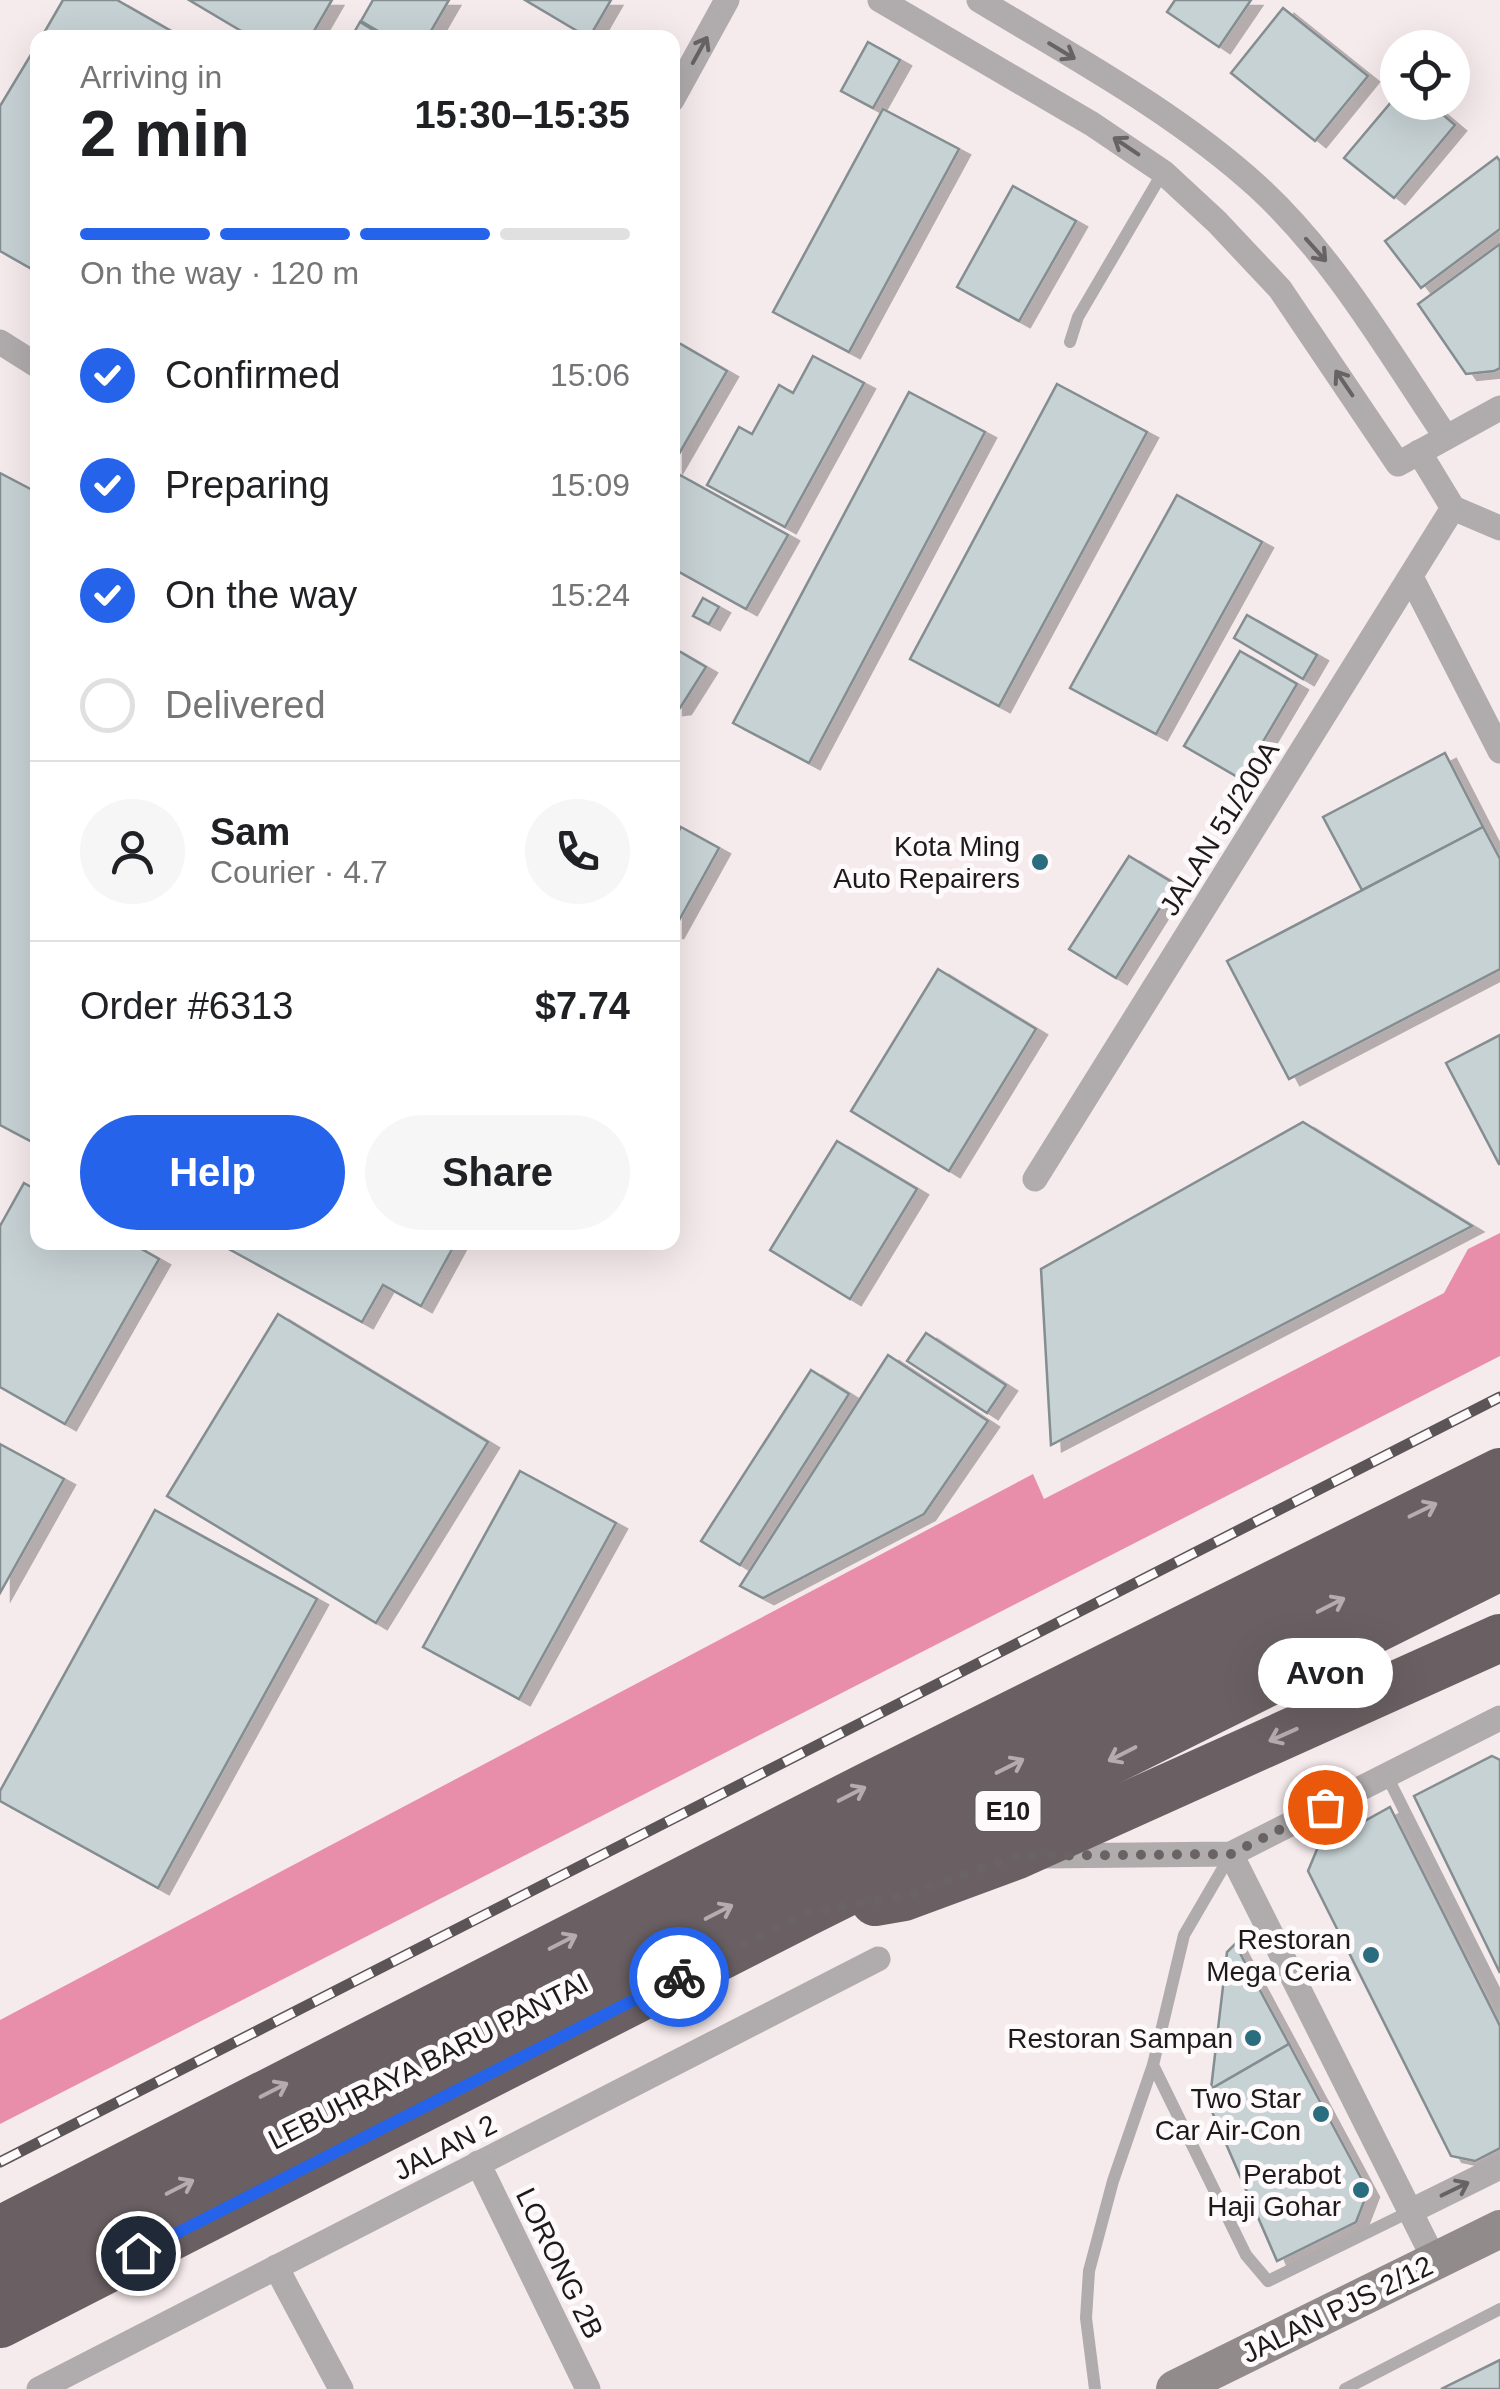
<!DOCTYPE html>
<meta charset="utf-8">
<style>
body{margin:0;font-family:Helvetica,sans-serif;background:#f6f6f6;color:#202124;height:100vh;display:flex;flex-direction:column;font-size:38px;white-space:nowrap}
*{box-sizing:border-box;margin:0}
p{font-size:32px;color:#757577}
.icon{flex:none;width:55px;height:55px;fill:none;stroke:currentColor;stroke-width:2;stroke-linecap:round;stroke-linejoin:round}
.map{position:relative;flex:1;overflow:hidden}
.side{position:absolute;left:30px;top:30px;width:650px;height:1220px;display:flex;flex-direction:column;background:#fff;border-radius:20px;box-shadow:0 10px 40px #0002}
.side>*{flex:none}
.fabs{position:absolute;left:1380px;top:30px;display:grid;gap:20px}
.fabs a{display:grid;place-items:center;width:90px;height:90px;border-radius:50%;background:#fff;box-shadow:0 10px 40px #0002;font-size:50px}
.pin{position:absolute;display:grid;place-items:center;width:85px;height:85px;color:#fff;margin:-42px;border:5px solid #fff;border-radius:50%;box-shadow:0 2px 10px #0007}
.courier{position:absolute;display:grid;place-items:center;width:100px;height:100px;margin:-50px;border:8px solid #2563eb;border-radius:50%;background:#fff;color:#222;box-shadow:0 2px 12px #0007}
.bubble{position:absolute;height:70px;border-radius:35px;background:#fff;box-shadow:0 10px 40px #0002;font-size:32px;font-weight:700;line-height:70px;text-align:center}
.overview em{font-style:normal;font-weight:700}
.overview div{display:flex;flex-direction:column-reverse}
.overview{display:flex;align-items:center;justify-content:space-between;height:170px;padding:0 50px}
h1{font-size:65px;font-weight:700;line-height:75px}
.bar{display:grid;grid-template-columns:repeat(4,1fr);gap:15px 10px;align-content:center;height:120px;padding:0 50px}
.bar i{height:12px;border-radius:8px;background:#e0e0e0}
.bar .current{background:#2563eb}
.bar p{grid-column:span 4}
.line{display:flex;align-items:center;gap:25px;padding:0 50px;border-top:2px solid #e0e0e0}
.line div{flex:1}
.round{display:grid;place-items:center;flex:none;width:105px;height:105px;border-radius:52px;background:#f6f6f6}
ol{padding:0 50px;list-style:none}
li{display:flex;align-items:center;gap:30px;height:110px}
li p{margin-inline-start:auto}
li .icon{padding:10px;border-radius:50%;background:#2563eb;color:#fff;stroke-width:4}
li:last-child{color:#757577}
li i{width:55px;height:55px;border:5px solid #e0e0e0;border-radius:50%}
.cta{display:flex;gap:20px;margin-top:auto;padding:20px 50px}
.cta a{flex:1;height:115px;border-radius:60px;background:#2563eb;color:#fff;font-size:40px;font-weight:700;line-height:115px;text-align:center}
.cta a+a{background:#f6f6f6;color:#202124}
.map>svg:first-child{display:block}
.forest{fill:#e88eaa}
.building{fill:#c7d2d5;stroke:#848e91;stroke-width:2.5;filter:url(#shadow)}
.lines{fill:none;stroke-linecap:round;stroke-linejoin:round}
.lane{stroke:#b0abac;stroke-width:12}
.street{stroke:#b0abac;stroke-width:25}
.secondary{stroke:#928b8c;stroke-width:38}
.highway{stroke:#6a6063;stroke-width:48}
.rail-casing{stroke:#5b5557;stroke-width:11}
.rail{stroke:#fef9fa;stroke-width:8;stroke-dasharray:22;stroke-linecap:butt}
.oneway{stroke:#676264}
.oneway2{stroke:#b4acae}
.done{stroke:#696364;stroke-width:10;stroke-dasharray:0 18}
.route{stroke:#2563eb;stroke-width:12}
.poi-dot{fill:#2a6d7e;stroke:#fef9fa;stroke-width:4}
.labels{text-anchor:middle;stroke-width:10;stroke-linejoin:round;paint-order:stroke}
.shield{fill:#fef9fa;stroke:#615d5e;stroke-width:2.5}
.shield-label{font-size:25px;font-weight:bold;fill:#1e1a1b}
.street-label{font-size:28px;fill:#1e1a1b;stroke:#fef9fa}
.poi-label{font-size:28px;fill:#1e1a1b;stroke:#fef9fa;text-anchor:end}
</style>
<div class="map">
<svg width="1500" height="2389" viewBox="0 0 1500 2389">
<defs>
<filter id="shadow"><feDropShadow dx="11" dy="6" stdDeviation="0" flood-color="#0004"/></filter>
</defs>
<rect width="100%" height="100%" fill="#f5eaec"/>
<!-- forest -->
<path class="forest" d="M 1500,1233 L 1500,1356 L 0,2124 L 0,2020 L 1033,1474 L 1044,1499 L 1444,1293 L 1468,1249 Z"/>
<!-- building -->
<g class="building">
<path d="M 63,0 L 117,0 L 171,31 L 167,38 L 41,38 Z"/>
<path d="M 189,0 L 332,0 L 310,38 L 253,38 Z"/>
<path d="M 373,0 L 449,0 L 427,38 L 390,38 L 361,21 Z"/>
<path d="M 525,0 L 611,0 L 589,38 Z"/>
<path d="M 1175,0 L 1251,0 L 1219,47 L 1167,12 Z"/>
<path d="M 1283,8 L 1368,76 L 1315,141 L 1231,73 Z"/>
<path d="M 360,22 L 386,38 L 351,38 Z"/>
<path d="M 868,42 L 900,60 L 873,108 L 841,91 Z"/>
<path d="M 38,43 L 38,255 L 30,268 L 0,251 L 0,106 Z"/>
<path d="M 1398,94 L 1398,102 L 1428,102 L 1455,125 L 1394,198 L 1344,158 Z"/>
<path d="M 883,109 L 959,149 L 849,352 L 773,312 Z"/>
<path d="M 1497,157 L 1500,161 L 1500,229 L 1421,288 L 1385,241 Z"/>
<path d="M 1013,186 L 1076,221 L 1019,321 L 957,287 Z"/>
<path d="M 1500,244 L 1500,368 L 1494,371 L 1466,374 L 1418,304 Z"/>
<path d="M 672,339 L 727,371 L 672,466 Z"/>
<path d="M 813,356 L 864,383 L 785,527 L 707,485 L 739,427 L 752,434 L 779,385 L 793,393 Z"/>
<path d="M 1057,384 L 1147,432 L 999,706 L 910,659 Z"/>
<path d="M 909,392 L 985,432 L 809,763 L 733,723 Z"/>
<path d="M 0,473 L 38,493 L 38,1145 L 0,1125 Z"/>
<path d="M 680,475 L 788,535 L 746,609 L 672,568 L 672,489 Z"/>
<path d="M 1177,495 L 1262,542 L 1156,734 L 1070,688 Z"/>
<path d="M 703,598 L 719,607 L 709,624 L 693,616 Z"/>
<path d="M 1247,615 L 1317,655 L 1303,679 L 1234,638 Z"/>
<path d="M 672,647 L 706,667 L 680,708 L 672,709 Z"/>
<path d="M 1240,651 L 1297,684 L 1241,779 L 1184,746 Z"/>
<path d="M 1445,753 L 1483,827 L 1362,890 L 1323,817 Z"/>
<path d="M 681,827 L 719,848 L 672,933 L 672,843 Z"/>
<path d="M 1483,827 L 1500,859 L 1500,969 L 1289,1079 L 1227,961 Z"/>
<path d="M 1129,856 L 1175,884 L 1116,978 L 1069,949 Z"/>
<path d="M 938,969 L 1036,1029 L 949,1171 L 851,1111 Z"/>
<path d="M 1500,1035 L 1500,1164 L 1499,1164 L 1446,1063 Z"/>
<path d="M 1303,1122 L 1472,1226 L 1051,1445 L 1041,1269 Z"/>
<path d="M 837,1141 L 917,1189 L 850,1299 L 770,1250 Z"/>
<path d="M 24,1183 L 38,1191 L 38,1242 L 129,1242 L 159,1259 L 65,1424 L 0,1387 L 0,1226 Z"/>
<path d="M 216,1242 L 456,1242 L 421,1306 L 383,1285 L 362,1322 Z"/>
<path d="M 278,1314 L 488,1442 L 376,1623 L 167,1496 Z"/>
<path d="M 926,1333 L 1006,1385 L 987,1413 L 907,1361 Z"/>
<path d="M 888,1355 L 988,1421 L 924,1514 L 763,1598 L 740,1586 Z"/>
<path d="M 811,1370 L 849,1394 L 740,1565 L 701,1541 Z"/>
<path d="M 0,1444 L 64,1479 L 0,1593 Z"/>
<path d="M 520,1471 L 616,1523 L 519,1699 L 423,1647 Z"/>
<path d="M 155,1510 L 317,1599 L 158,1888 L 0,1801 L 0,1791 Z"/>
<path d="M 1492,1756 L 1500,1760 L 1500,1973 L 1414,1796 Z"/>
<path d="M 1390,1807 L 1500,2026 L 1500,2148 L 1475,2161 L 1451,2156 L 1308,1871 L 1318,1847 Z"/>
<path d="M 1235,1944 L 1289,2044 L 1211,2089 L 1227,1952 Z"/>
<path d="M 1289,2044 L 1368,2191 L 1356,2222 L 1277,2261 L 1210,2107 L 1211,2089 Z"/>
<path d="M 1500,2360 L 1500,2389 L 1441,2389 Z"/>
</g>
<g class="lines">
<!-- lane -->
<g class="lane">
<path d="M 1070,342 L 1078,317 L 1163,172"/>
<path d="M 1387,1776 L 1500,2001"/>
<path d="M 1230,1856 L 1184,1935 L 1153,2065 L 1246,2255 L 1268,2281 L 1411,2211"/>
<path d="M 1095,2389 L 1086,2318 L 1089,2271 L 1113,2181 L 1153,2065"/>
<path d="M 1345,2389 L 1500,2309"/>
</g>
<!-- street -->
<g class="street">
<path d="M 880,0 L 1092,124 L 1163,172 L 1217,222 L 1280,289 L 1398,464 L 1500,408"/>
<path d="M 979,0 C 1073,57 1177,113 1258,187 C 1335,258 1388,351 1446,437"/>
<path d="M 672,100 L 727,0"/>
<path d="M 0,342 L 38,366"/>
<path d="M 1419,452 L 1453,508 L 1500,528"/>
<path d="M 1411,577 L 1500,751"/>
<path d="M 1035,1179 L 1453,508"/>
<path d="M 1231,1854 L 1435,2261"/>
<path d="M 1042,1856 L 1231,1854 L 1500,1718"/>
<path d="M 478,2163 L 588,2389"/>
<path d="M 1411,2211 L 1500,2167"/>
<path d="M 276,2267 L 341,2389"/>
<path d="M 39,2389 L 878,1959"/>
</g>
<!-- secondary -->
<path class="secondary" d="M 1175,2389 L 1500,2229"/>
<!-- highway -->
<g class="highway">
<path d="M 875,1902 L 904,1897 L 1015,1856 L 1500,1638"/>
<path d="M 0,2230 L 872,1784 L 1500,1472"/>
<path d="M 0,2279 L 787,1878 L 1500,1520"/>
<path d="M 0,2324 L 807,1912 L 1500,1567"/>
</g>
<!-- rail casing -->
<g class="rail-casing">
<path id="rail" d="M 0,2162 L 1500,1397"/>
</g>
<!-- rail -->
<use href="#rail" class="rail"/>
</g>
<!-- one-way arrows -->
<defs><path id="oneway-shaft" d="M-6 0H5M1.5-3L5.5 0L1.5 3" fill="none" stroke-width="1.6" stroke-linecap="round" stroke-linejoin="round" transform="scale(2.5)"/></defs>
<g class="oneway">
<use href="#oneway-shaft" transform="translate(700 50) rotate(-61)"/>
<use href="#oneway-shaft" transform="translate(1062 51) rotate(31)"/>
<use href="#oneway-shaft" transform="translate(1126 146) rotate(-146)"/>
<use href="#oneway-shaft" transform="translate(1316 250) rotate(48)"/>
<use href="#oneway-shaft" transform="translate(1344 383) rotate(-124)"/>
<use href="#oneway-shaft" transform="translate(1455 2189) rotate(-26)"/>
</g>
<g class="oneway2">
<use href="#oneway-shaft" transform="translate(1423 1510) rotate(-26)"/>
<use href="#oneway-shaft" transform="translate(1331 1605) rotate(-27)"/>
<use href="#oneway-shaft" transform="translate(1283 1735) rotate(156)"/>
<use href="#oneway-shaft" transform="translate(1122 1754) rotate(153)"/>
<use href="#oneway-shaft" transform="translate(1010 1766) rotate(-27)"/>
<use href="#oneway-shaft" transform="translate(852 1794) rotate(-27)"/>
<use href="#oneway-shaft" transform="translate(719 1912) rotate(-27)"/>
<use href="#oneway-shaft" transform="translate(563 1942) rotate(-27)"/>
<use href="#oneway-shaft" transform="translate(274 2090) rotate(-27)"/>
<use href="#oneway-shaft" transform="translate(180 2187) rotate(-27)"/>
</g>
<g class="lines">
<!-- done -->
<path class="done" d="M 679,1977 L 807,1912 L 904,1897 L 1015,1856 L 1231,1854 L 1325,1807"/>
<!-- route -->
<path class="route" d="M 138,2253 L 679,1977"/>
</g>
<!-- markers -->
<g class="poi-dot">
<circle cx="1040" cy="862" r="10"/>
<circle cx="1371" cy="1955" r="10"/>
<circle cx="1253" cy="2038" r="10"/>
<circle cx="1321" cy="2114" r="10"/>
<circle cx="1361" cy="2190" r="10"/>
</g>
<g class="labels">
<!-- shield labels -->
<rect class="shield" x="975.5" y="1791" width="65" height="40" rx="8"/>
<g class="shield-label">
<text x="1008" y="1820">E10</text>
</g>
<!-- street labels -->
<g class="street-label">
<text transform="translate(1219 828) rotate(-58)" y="10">JALAN 51/200A</text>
<text transform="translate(428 2061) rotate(-27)" y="10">LEBUHRAYA BARU PANTAI</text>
<text transform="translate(445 2147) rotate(-27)" y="10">JALAN 2</text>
<text transform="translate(560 2263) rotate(64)" y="10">LORONG 2B</text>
<text transform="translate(1337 2309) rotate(-26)" y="10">JALAN PJS 2/12</text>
</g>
<!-- poi labels -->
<g class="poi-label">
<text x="1020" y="856">Kota Ming<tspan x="1020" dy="32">Auto Repairers</tspan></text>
<text x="1351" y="1949">Restoran<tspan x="1351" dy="32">Mega Ceria</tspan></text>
<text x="1233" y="2048">Restoran Sampan</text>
<text x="1301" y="2108">Two Star<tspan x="1301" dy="32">Car Air-Con</tspan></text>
<text x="1341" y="2184">Perabot<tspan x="1341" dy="32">Haji Gohar</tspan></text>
</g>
</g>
</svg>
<div class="fabs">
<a><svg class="icon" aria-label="locate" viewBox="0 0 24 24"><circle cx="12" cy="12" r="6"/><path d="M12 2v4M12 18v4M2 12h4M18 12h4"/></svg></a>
</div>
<div class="pin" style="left:1325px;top:1807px;background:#ea580c"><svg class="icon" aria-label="bag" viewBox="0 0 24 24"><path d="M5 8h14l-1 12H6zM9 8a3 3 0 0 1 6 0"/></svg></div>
<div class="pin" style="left:138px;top:2253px;background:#1f2937"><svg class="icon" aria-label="home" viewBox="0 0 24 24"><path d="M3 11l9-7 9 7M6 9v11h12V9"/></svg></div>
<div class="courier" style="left:679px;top:1977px"><svg class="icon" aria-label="bike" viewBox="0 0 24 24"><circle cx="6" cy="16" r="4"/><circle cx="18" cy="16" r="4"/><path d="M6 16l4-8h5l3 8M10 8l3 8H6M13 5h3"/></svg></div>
<div class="bubble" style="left:1258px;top:1638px;width:135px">Avon</div>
<section class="side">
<div class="overview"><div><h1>2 min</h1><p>Arriving in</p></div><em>15:30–15:35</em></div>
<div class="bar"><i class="current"></i><i class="current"></i><i class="current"></i><i></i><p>On the way · 120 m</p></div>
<ol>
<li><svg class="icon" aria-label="check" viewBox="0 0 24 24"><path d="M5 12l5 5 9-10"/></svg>Confirmed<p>15:06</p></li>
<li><svg class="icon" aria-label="check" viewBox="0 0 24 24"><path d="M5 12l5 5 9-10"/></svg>Preparing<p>15:09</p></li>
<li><svg class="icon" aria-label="check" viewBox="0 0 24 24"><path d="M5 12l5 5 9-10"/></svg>On the way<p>15:24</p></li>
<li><i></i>Delivered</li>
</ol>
<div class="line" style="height:180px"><a class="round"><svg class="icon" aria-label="person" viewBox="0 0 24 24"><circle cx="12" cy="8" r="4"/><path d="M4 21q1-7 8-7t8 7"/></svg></a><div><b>Sam</b><p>Courier · 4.7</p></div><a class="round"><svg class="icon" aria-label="phone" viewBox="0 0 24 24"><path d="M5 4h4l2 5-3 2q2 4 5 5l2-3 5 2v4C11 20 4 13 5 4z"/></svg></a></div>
<div class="line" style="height:130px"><div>Order #6313</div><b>$7.74</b></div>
<div class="cta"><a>Help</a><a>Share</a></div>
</section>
</div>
